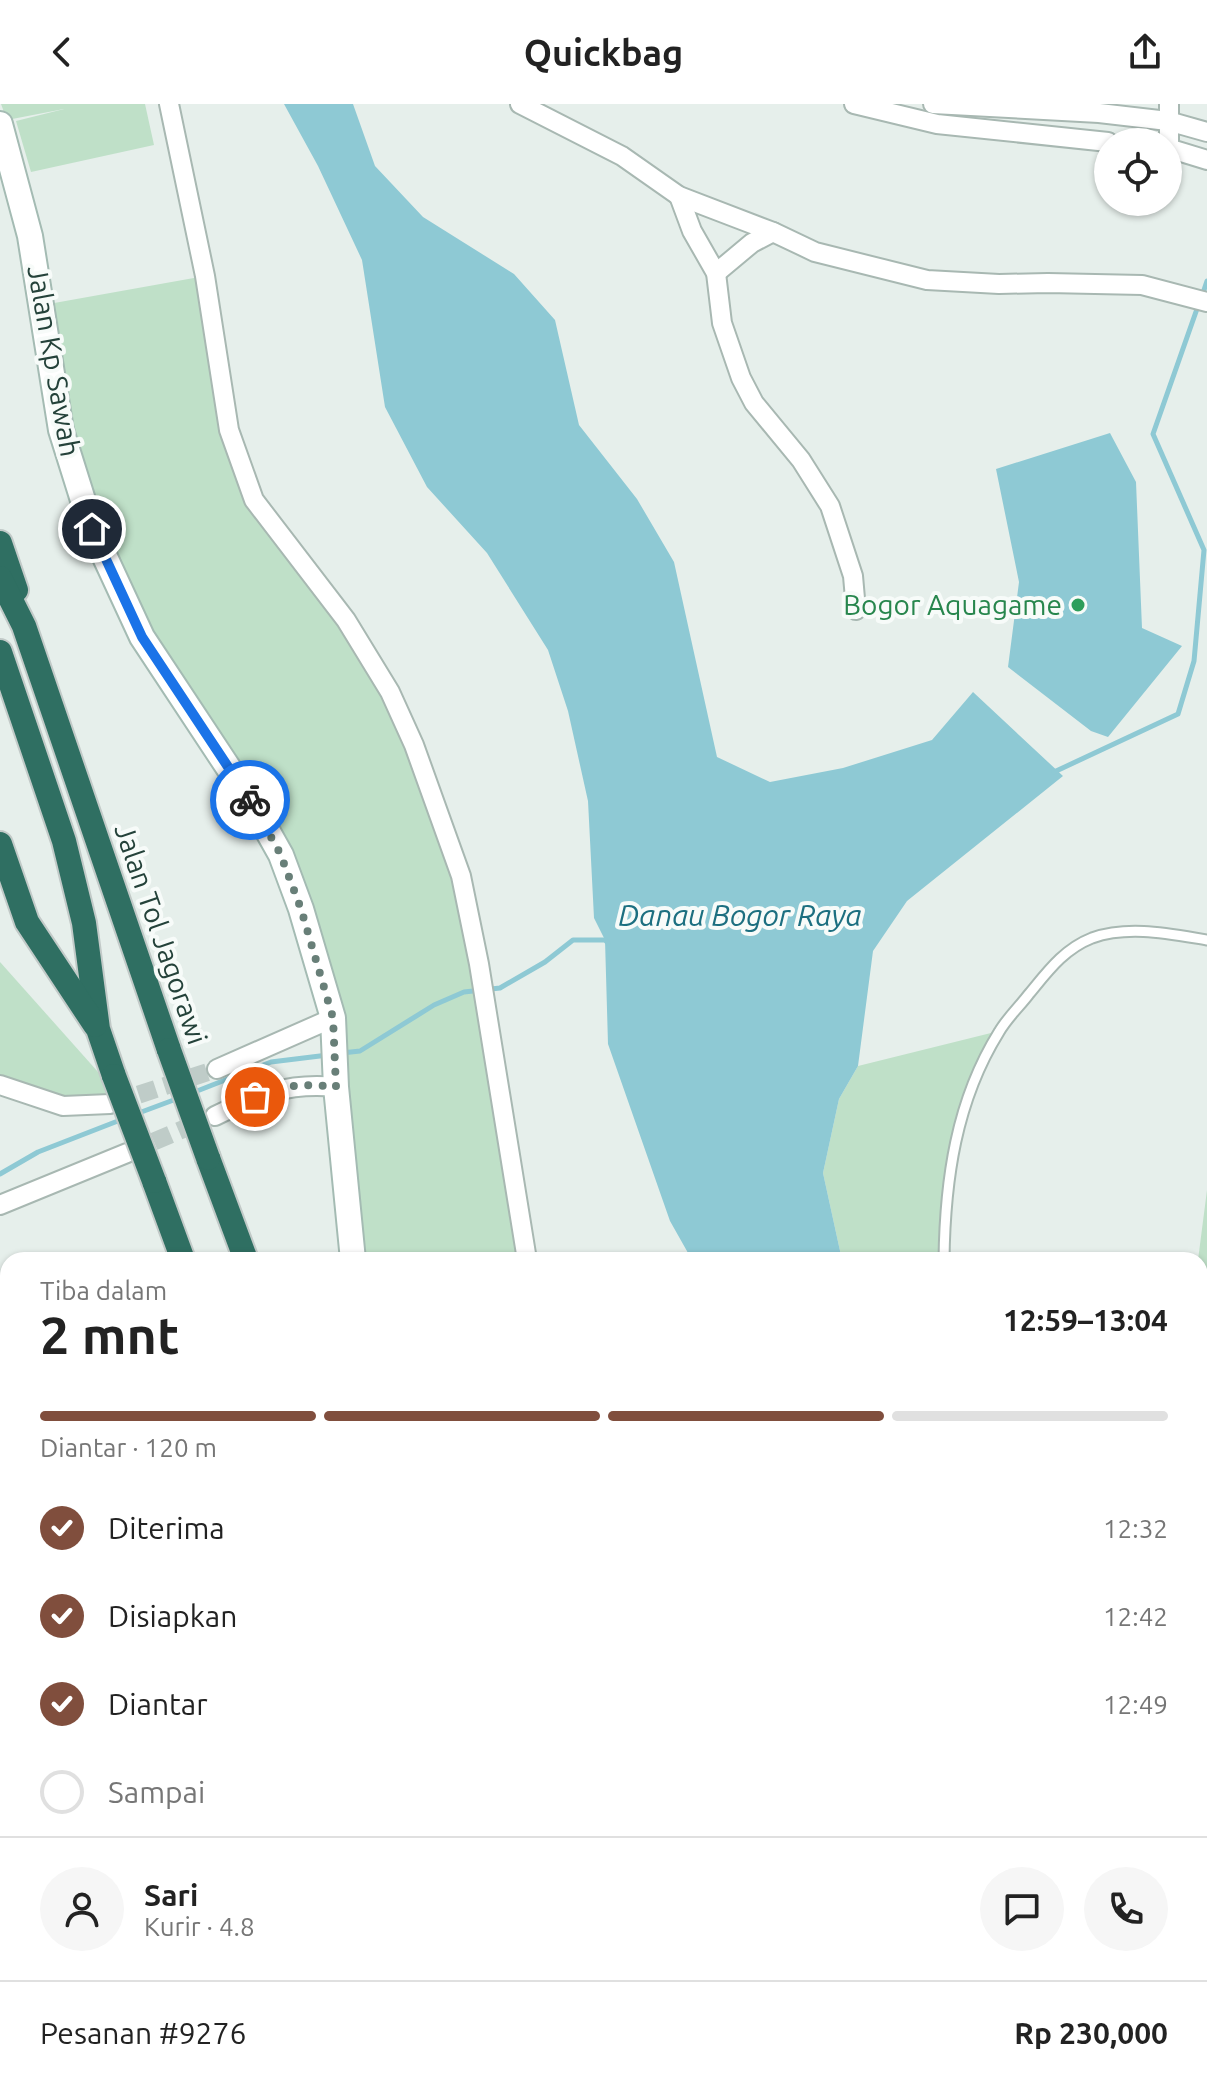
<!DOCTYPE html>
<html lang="id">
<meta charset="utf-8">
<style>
body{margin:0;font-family:Ubuntu,sans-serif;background:#f6f6f6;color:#222;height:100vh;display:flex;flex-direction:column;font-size:30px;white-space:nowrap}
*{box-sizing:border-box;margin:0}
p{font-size:26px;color:#767676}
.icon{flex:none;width:44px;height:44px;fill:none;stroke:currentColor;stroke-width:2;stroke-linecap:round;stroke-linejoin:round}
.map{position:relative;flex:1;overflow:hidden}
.panel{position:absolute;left:0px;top:1148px;width:1208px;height:848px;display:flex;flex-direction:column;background:#fff;border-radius:24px 24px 0 0;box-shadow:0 2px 6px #0004}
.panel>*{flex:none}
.controls{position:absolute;left:1094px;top:24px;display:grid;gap:16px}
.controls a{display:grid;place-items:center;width:88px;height:88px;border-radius:50%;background:#fff;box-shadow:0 2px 6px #0004;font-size:40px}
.pin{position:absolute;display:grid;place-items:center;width:68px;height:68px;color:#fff;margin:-34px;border:4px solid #fff;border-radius:50%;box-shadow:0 2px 8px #0007}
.courier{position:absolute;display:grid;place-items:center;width:80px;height:80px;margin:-40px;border:6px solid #1a73e8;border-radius:50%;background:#fff;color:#222;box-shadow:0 2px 10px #0007}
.overview em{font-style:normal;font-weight:700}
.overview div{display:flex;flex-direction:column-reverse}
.overview{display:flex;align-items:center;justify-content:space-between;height:136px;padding:0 40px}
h1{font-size:52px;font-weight:700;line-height:60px}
.bar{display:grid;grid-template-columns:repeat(4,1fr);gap:12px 8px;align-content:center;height:96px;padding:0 40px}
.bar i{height:10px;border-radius:6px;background:#e0e0e0}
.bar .current{background:#804e3d}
.bar p{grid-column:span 4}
.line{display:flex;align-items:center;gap:20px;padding:0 40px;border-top:2px solid #e0e0e0}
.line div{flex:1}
.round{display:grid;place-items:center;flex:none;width:84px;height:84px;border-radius:42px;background:#f6f6f6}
ol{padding:0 40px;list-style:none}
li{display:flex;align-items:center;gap:24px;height:88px}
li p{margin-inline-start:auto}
li .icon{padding:8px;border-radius:50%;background:#804e3d;color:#fff;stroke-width:4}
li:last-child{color:#767676}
li i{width:44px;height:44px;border:4px solid #e0e0e0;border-radius:50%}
header{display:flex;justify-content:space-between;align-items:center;height:104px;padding:0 40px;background:#fff;font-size:36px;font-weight:700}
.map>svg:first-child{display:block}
.green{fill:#bfe0c8}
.water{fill:#8ec9d4}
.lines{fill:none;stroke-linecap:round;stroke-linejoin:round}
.stream{stroke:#8ec9d4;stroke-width:5}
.street-tunnel{stroke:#bfccc8;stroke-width:18;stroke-dasharray:18 9;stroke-linecap:butt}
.lane-casing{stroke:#a8b8b2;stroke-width:13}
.street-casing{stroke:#a8b8b2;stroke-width:22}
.secondary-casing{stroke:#a4bbb3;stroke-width:28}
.highway-casing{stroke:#c2cac8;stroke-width:28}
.lane{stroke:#fff;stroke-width:9}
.street{stroke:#fff;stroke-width:18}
.secondary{stroke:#fff;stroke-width:24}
.highway{stroke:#2f6f62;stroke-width:24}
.highway-bridge-casing{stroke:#c2cac8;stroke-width:28;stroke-linecap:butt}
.highway-bridge{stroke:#2f6f62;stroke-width:24}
.done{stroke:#687f78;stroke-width:8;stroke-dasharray:0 14.4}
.route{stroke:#1a73e8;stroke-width:10}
.leisure-dot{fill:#2e9e5b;stroke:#f7fbf9;stroke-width:3}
.labels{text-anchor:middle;stroke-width:8;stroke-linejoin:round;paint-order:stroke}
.street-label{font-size:28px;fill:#24423a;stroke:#f7fbf9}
.leisure-label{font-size:28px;fill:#27864d;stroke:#f7fbf9;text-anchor:end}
.water-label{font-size:30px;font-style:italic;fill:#1c6f80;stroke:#f7fbf9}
</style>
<header><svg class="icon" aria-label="back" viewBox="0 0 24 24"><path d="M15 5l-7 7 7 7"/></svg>Quickbag<svg class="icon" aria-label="share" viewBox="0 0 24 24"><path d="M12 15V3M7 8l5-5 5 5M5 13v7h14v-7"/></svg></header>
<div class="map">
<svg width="1207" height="1996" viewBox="0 0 1207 1996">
<rect width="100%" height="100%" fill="#e6efeb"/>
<!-- green -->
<g class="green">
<path d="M 1,0 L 145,0 L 154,41 L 31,68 L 16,17 L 64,5 L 7,16 Z"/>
<path d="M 205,172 L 229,326 L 254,396 L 390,588 L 461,772 L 527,1156 L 353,1156 L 334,922 L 280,749 L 92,425 L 43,201 Z"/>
<path d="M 0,858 L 123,996 L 97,1001 L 0,981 Z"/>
<path d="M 999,927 L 963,1002 L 953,1050 L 944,1156 L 842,1156 L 823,1069 L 839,995 L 858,962 Z"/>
<path d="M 1207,1086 L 1207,1836 L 1200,1841 L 1200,1156 L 1198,1156 Z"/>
<path d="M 1207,1882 L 1207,1996 L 956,1996 L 975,1988 L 1200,1988 L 1200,1887 Z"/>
<path d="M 709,1988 L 876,1988 L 856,1996 L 713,1996 Z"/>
</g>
<!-- water -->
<g class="water">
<path d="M 284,0 L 353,0 L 375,62 L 423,113 L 514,170 L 555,216 L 579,321 L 637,395 L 674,458 L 717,653 L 770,678 L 843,664 L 932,636 L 973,588 L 1063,672 L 907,797 L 873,847 L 858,962 L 839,995 L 823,1069 L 842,1156 L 692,1156 L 670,1117 L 608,940 L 605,836 L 594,814 L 588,697 L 568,607 L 548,546 L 487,449 L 427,383 L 385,303 L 362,156 L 318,62 Z"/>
<path d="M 1110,329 L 1136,378 L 1142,524 L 1182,542 L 1108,633 L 1091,627 L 1008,563 L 1019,478 L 996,365 Z"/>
<path d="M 1050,1988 L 1094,1988 L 1098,1995 L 1034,1996 Z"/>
</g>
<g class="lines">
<!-- stream -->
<g class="stream">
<path d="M 1202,192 L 1207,177"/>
<path d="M 1054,668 L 1178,610 L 1194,557 L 1204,446 L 1153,330 L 1198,202"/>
<path d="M 342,949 L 360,947 L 434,901 L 464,888 L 500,884 L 545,858 L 573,836 L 605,836 L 608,839"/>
<path d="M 192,989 L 271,958 L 328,951"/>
<path d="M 136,1010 L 179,994"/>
<path d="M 0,1070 L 38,1048 L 123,1015"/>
<path d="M 1200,1700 L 1207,1707"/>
</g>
<!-- street-tunnel -->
<g class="street-tunnel">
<path d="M 113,999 L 217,965"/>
<path d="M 129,1048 L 205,1016"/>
</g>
<!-- lane casing -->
<g class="lane-casing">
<path id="lane" d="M 944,1156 C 945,1076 956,997 999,928 C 1007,914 1020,902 1029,890 C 1048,867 1064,845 1092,834 C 1129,821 1170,830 1207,836"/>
</g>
<!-- street casing -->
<g class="street-casing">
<g id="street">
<path d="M 169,0 L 205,172 L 229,326 L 254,396 L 346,516 L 390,588 L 414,641 L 461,772 L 479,860 L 527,1156"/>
<path d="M 520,0 L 622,52 L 679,92 L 773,128 L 815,148 L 927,176 L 999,180 L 1048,179 L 1142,181 L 1207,198"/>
<path d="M 854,0 L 937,20 L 1108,38"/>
<path d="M 933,0 L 1099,9 L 1168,17 L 1207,28"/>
<path d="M 1168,44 L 1207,56"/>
<path d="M 1169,44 L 1169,0"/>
<path d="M 679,92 L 692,127 L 716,169 L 722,219 L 741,274 L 754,299 L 801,356 L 830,402 L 853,472 L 856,506"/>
<path d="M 716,169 L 752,139 L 773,128"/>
<path d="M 217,965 L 333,914"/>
<path d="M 0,981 L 63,1002 L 110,1000"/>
<path d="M 215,1012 C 258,991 287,978 336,983"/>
<path d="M 0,1101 L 127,1049"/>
<path d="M 1200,1839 L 1207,1833"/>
<path d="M 1200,1887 L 1207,1882"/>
<path d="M 856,1996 L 876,1988"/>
<path d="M 957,1996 L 975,1988"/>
</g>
</g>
<!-- secondary casing -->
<g class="secondary-casing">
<g id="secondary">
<path d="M 0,20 L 30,132 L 61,326 L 92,425 L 142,533 L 253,701 L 281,751 L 301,805 L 333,914 L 336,983 L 353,1156"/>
<path d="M 709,1988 L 713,1996"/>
</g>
</g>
<!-- highway casing -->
<g class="highway-casing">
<g id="highway">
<path d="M 0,439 L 16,486"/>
<path d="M 0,474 L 24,522 L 169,946"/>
<path d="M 0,548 L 64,737 L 84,819 L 98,925 L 114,972"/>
<path d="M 0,740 L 27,818 L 95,921"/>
<path d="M 208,1054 L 246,1156"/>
<path d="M 154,1077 L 183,1156"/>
<path d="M 507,1988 L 511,1996"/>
<path d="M 568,1988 L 572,1996"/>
</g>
</g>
<!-- lane -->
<use href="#lane" class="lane"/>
<!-- street -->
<use href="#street" class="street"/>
<!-- secondary -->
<use href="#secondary" class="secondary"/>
<!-- highway -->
<use href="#highway" class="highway"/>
<!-- highway-bridge casing -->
<g class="highway-bridge-casing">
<g id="highway-bridge">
<path d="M 169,946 L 208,1054"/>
<path d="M 114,972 L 154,1077"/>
</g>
</g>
<!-- highway-bridge -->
<use href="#highway-bridge" class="highway-bridge"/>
</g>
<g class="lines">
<!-- done -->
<path class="done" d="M 250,696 L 280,749 L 301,805 L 333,914 L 336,983 C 309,980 280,980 255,993"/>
<!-- route -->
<path class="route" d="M 92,425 L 142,533 L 250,696"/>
</g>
<!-- markers -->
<circle class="leisure-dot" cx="1078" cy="501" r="8"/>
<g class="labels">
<!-- street labels -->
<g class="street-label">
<text transform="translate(54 257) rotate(80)" y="10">Jalan Kp Sawah</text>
<text transform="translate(161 830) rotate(71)" y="10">Jalan Tol Jagorawi</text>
</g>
<!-- leisure labels -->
<g class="leisure-label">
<text x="1062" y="511">Bogor Aquagame</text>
</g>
<!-- water labels -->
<g class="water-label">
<text x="740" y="822">Danau Bogor Raya</text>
</g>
</g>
</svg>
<div class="controls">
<a><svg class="icon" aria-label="locate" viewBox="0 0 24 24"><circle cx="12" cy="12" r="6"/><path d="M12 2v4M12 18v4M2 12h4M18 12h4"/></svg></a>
</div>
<div class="pin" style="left:255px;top:993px;background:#ea580c"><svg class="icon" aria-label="bag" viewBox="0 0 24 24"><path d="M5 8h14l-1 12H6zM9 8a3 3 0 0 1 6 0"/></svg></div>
<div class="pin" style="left:92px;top:425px;background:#1f2937"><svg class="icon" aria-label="home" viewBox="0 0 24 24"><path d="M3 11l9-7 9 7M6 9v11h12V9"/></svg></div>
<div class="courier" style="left:250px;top:696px"><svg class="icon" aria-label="bike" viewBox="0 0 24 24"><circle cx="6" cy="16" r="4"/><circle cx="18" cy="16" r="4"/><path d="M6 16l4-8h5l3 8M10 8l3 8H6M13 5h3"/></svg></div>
<section class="panel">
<div class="overview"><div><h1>2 mnt</h1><p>Tiba dalam</p></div><em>12:59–13:04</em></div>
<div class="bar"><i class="current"></i><i class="current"></i><i class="current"></i><i></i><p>Diantar · 120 m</p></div>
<ol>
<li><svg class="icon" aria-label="check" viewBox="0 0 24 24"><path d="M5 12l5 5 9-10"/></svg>Diterima<p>12:32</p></li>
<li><svg class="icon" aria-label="check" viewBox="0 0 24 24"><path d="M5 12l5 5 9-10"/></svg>Disiapkan<p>12:42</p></li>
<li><svg class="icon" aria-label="check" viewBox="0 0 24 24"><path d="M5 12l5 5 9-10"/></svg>Diantar<p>12:49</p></li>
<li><i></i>Sampai</li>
</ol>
<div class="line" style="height:144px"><a class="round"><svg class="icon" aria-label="person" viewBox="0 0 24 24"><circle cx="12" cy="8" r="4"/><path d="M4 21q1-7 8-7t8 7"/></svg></a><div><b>Sari</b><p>Kurir · 4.8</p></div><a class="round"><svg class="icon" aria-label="chat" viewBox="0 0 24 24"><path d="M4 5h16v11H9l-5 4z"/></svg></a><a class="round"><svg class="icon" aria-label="phone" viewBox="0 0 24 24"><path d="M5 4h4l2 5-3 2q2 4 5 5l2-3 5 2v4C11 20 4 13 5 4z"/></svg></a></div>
<div class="line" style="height:104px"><div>Pesanan #9276</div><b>Rp 230,000</b></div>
</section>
</div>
